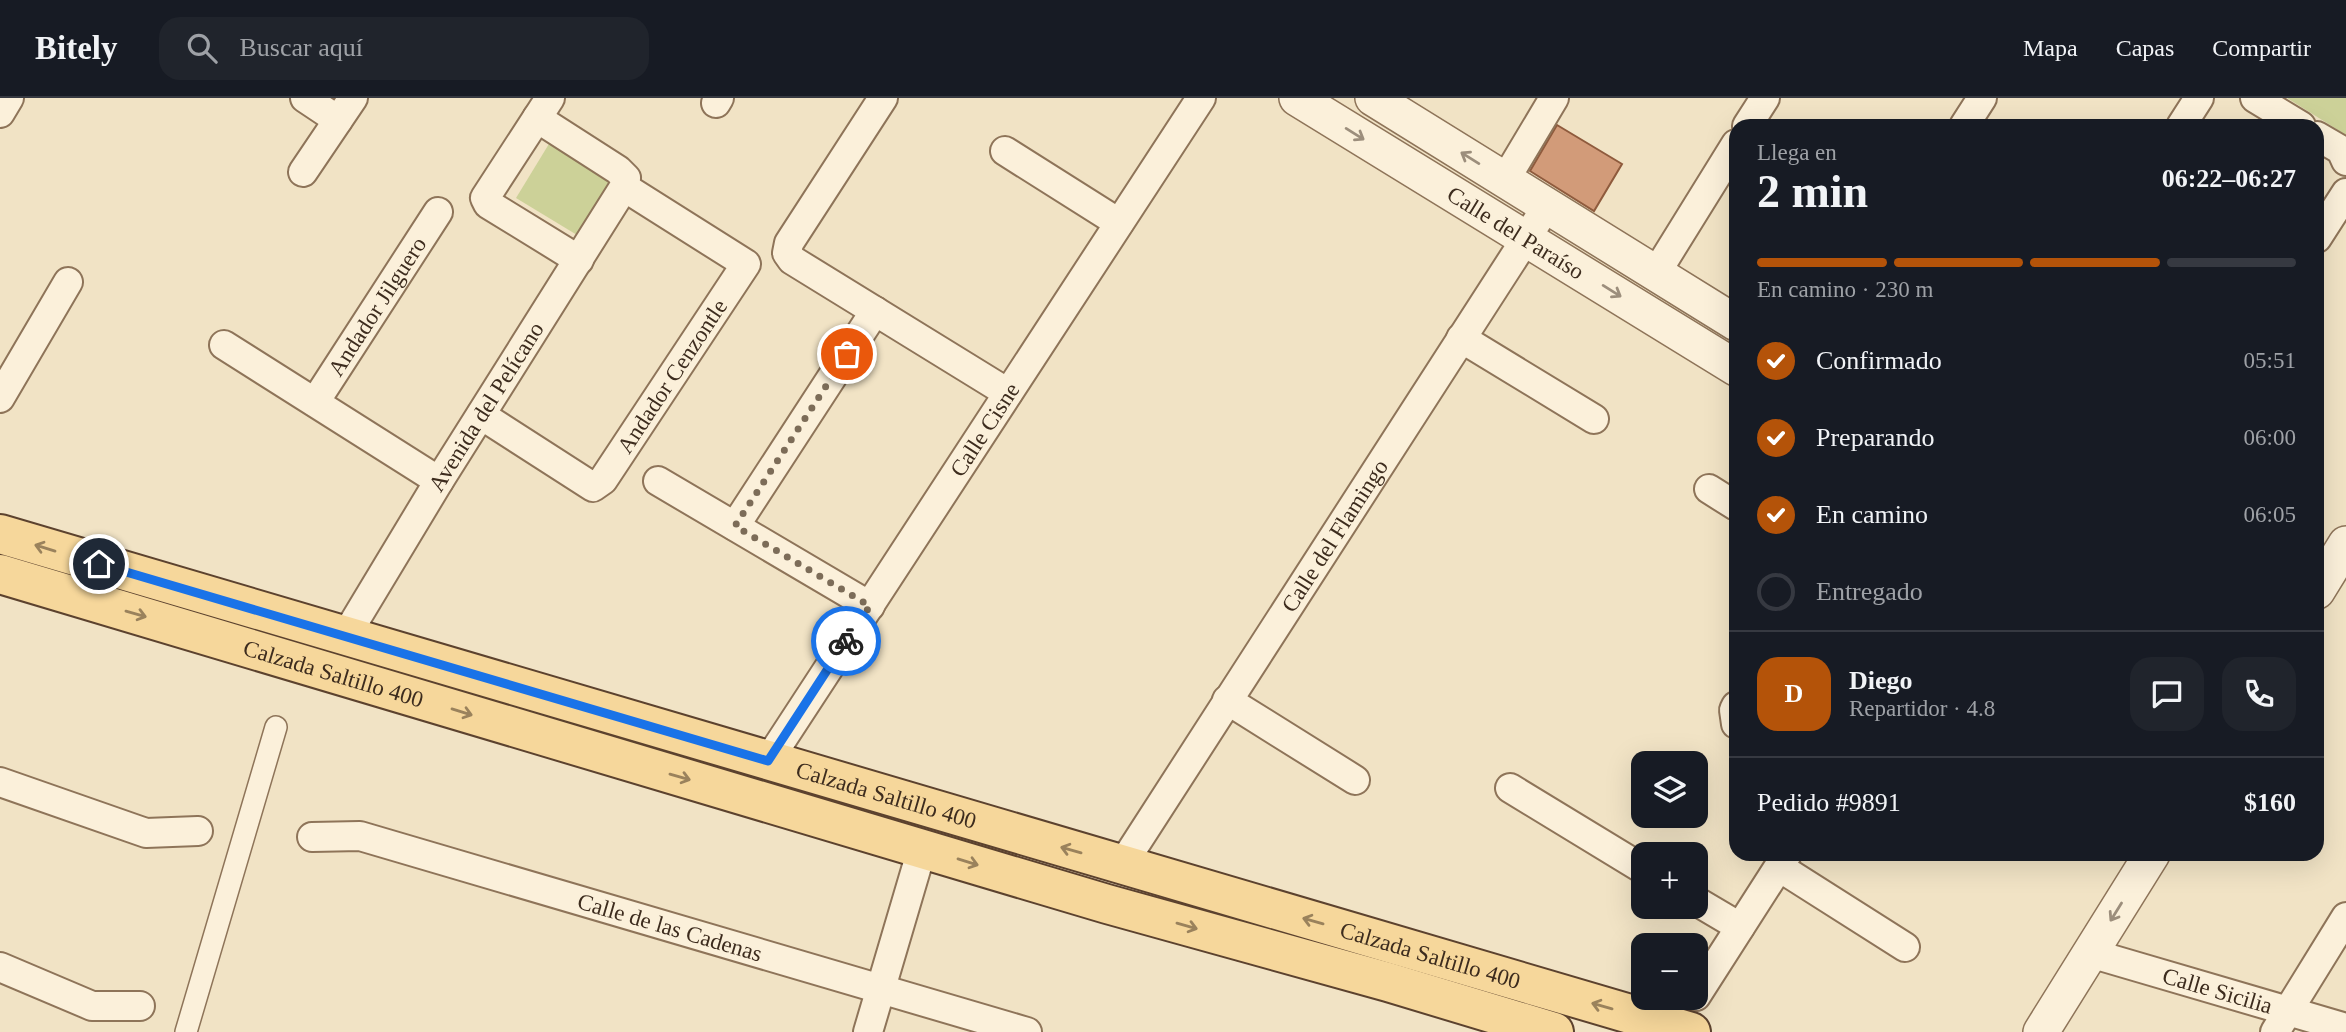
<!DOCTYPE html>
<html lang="es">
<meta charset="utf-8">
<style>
body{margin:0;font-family:Georgia,serif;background:#20242c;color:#f1f3f6;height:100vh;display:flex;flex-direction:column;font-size:26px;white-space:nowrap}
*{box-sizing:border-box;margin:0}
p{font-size:23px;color:#9ea1a6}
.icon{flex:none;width:38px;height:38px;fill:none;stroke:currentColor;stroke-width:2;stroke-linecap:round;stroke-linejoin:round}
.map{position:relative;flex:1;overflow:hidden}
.panel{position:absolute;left:1729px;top:21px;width:595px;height:742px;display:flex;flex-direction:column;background:#171b24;border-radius:21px;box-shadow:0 7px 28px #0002}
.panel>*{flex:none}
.buttons{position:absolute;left:1631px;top:653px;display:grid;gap:14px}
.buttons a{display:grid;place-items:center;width:77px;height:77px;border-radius:14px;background:#171b24;box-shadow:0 7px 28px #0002;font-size:35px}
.pin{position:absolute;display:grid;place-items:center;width:60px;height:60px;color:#fff;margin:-30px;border:4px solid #fff;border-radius:50%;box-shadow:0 2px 7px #0007}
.courier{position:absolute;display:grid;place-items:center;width:70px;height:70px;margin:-35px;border:5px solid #1a73e8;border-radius:50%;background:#fff;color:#222;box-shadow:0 2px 9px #0007}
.overview em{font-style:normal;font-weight:800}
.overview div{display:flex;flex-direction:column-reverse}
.overview{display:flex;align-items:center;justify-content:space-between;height:119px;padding:0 28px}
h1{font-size:46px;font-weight:800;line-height:52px}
.bar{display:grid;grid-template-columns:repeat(4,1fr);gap:10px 7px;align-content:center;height:84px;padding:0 28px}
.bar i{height:9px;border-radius:5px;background:#363941}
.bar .selected{background:#b45309}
.bar p{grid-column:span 4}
.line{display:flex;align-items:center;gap:18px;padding:0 28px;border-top:2px solid #363941}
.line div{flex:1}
.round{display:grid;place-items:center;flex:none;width:74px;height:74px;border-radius:21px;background:#20242c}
ol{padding:0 28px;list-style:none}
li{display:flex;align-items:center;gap:21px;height:77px}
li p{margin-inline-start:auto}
li .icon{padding:7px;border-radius:50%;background:#b45309;color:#fff;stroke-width:4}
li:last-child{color:#9ea1a6}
li i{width:38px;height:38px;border:4px solid #363941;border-radius:50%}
header{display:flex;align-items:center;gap:42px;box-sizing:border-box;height:98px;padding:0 35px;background:#171b24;border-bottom:2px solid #363941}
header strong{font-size:33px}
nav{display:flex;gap:38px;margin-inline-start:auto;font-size:24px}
.search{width:490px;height:63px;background:#20242c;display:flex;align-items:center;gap:18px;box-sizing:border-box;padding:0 24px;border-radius:21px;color:#9ea1a6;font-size:26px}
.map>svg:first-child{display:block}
.green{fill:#ccd198}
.building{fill:#d29b79;stroke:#8f5b3d;stroke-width:2}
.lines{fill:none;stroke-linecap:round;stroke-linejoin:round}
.pedestrian-casing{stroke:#8e7459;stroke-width:24}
.minor-casing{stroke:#8e7459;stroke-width:32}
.tertiary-casing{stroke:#8e7459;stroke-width:38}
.primary-casing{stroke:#5c422e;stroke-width:42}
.pedestrian{stroke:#fbf0da;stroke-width:21}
.minor{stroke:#fbf0da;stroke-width:28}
.tertiary{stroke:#fbf0da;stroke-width:35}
.primary{stroke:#f6d79b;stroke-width:38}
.oneway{stroke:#9c8e7c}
.oneway2{stroke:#9a825c}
.done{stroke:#7c6c58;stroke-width:7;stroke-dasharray:0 12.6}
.route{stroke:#1a73e8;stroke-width:9}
.labels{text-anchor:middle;stroke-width:5;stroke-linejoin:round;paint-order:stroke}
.street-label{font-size:23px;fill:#3d2c1e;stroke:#f8edd6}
</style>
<header>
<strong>Bitely</strong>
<div class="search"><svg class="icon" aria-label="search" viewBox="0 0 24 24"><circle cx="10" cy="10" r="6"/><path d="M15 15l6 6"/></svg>Buscar aquí</div>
<nav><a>Mapa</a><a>Capas</a><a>Compartir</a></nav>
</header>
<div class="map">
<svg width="2346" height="934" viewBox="0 0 2346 934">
<rect width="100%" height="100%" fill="#f1e3c5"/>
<!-- green -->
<g class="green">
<path d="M 2287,0 L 2346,0 L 2346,37 Z"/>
<path d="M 555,36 L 621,76 L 582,140 L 516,100 Z"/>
</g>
<!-- building -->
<path class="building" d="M 1557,27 L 1622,66 L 1594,113 L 1530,73 Z"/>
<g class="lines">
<!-- pedestrian casing -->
<g class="pedestrian-casing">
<path id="pedestrian" d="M 186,934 L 276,629"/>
</g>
<!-- minor casing -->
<g class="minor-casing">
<g id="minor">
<path d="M 305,0 L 338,22"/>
<path d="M 550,0 L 485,100 L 488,106 L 579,162"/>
<path d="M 883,0 L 789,145 L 787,155 L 792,162 L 1008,295"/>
<path d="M 2255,0 L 2301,28"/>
<path d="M 716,5 L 719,0"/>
<path d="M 0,15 L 9,0"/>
<path d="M 1747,28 L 1765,0"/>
<path d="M 1964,28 L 1982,0"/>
<path d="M 2181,28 L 2199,0"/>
<path d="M 2317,38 L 2341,52 L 2346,63"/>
<path d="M 1005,53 L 1119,125"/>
<path d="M 303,74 L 353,0"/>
<path d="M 1505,82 L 1554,0"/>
<path d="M 2317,140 L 2346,95"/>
<path d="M 1656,175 L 1736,46"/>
<path d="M 1461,240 L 1594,321"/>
<path d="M 224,247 L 439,383"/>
<path d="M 0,300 L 68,184"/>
<path id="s1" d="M 315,304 L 438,114"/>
<path id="s2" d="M 481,317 L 593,389 L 603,382 L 746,166 L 624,89"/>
<path d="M 658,383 L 870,508"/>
<path d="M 1709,391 L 1736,408"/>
<path d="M 735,428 L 875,213"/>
<path id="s3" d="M 345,539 L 439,383 L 624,89 L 626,80 L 618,72 L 537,20"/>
<path d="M 1227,602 L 1355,682"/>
<path d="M 1736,608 L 1734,612 L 1736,626"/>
<path id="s4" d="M 768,663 L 1201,0"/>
<path d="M 0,684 L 146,735 L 198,733"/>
<path d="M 1510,690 L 1643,771"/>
<path id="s5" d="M 312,739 L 360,738 L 1027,934"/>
<path id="s6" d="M 1122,767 L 1547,108"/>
<path d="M 1779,769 L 1905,849"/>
<path d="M 1696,803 L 1740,829"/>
<path id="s7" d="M 2090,855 L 2346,930"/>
<path d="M 0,869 L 92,908 L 140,908"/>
<path d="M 1696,898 L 1787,756"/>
<path d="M 868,934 L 922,751"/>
<path d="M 2275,934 L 2346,819"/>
</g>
</g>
<!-- tertiary casing -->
<g class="tertiary-casing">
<g id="tertiary">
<path id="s8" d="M 1297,0 L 1736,270"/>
<path d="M 1373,0 L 1736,225"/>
<path d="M 2317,493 L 2346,446"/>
<path d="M 2041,934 L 2152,756"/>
</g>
</g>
<!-- primary casing -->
<g class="primary-casing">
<g id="primary">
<path id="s9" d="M 0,436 L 1691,934"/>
<path id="s10" d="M 0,476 L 1107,806 L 1388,884 L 1554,934"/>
</g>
</g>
<!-- pedestrian -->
<use href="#pedestrian" class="pedestrian"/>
<!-- minor -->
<use href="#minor" class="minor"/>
<!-- tertiary -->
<use href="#tertiary" class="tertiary"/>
<!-- primary -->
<use href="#primary" class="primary"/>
</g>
<!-- one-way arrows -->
<defs><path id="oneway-shaft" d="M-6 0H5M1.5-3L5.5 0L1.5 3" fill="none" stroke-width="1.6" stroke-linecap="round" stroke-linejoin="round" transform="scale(1.75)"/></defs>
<g class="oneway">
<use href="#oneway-shaft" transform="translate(1355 36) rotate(32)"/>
<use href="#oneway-shaft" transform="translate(1470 60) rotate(-148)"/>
<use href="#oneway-shaft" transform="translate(1612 193) rotate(32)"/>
<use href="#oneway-shaft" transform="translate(2116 814) rotate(122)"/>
</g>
<g class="oneway2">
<use href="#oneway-shaft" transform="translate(45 450) rotate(-163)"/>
<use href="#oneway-shaft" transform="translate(136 516) rotate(16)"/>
<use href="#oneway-shaft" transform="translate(462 614) rotate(17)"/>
<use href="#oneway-shaft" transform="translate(680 679) rotate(16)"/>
<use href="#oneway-shaft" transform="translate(1071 752) rotate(-164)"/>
<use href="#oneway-shaft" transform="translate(968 764) rotate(17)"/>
<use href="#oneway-shaft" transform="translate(1313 823) rotate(-164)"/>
<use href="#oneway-shaft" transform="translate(1187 828) rotate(16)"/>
<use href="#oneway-shaft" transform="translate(1602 908) rotate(-164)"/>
</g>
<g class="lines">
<!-- done -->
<path class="done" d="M 846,543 L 870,508 L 735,428 L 847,256"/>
<!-- route -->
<path class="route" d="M 99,466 L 768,663 L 846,543"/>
</g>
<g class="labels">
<!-- street labels -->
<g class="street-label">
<text dy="8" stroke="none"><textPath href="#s8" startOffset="257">Calle del Paraíso</textPath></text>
<text dy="8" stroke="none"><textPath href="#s1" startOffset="114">Andador Jilguero</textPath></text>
<text dy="8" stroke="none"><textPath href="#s2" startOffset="270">Andador Cenzontle</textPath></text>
<text dy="8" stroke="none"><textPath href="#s3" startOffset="270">Avenida del Pelícano</textPath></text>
<text dy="8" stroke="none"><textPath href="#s4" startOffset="396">Calle Cisne</textPath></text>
<text dy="8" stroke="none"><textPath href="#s6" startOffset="392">Calle del Flamingo</textPath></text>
<text dy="8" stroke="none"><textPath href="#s10" startOffset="348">Calzada Saltillo 400</textPath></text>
<text dy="8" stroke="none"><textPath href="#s9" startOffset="924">Calzada Saltillo 400</textPath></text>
<text dy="8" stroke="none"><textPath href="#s5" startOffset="371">Calle de las Cadenas</textPath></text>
<text dy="8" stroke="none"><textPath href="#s9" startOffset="1491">Calzada Saltillo 400</textPath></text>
<text dy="8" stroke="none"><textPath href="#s7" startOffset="133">Calle Sicilia</textPath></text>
</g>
</g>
</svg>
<div class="buttons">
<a><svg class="icon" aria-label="layers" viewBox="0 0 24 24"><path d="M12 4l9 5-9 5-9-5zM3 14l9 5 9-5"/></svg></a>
<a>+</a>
<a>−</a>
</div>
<div class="pin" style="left:847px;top:256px;background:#ea580c"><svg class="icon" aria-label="bag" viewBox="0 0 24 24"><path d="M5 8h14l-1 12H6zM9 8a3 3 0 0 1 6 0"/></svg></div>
<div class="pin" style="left:99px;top:466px;background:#1f2937"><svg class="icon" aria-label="home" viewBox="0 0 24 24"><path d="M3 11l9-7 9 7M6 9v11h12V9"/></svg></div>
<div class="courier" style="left:846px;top:543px"><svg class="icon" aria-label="bike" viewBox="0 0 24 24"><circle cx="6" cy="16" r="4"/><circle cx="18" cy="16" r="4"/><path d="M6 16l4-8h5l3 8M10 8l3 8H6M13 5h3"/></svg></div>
<section class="panel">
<div class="overview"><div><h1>2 min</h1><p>Llega en</p></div><em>06:22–06:27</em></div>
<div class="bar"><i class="selected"></i><i class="selected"></i><i class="selected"></i><i></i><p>En camino · 230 m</p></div>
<ol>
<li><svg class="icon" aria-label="check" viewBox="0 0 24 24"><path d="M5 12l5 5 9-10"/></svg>Confirmado<p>05:51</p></li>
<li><svg class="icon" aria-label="check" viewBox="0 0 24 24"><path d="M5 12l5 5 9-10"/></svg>Preparando<p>06:00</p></li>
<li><svg class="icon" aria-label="check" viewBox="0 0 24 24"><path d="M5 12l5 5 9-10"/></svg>En camino<p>06:05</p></li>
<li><i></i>Entregado</li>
</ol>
<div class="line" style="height:126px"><b class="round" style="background:#b45309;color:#fff">D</b><div><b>Diego</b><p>Repartidor · 4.8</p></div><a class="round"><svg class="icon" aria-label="chat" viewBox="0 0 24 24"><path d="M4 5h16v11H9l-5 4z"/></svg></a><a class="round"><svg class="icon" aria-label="phone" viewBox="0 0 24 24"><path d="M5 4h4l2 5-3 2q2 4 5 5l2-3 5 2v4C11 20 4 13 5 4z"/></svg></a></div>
<div class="line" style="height:91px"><div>Pedido #9891</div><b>$160</b></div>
</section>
</div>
